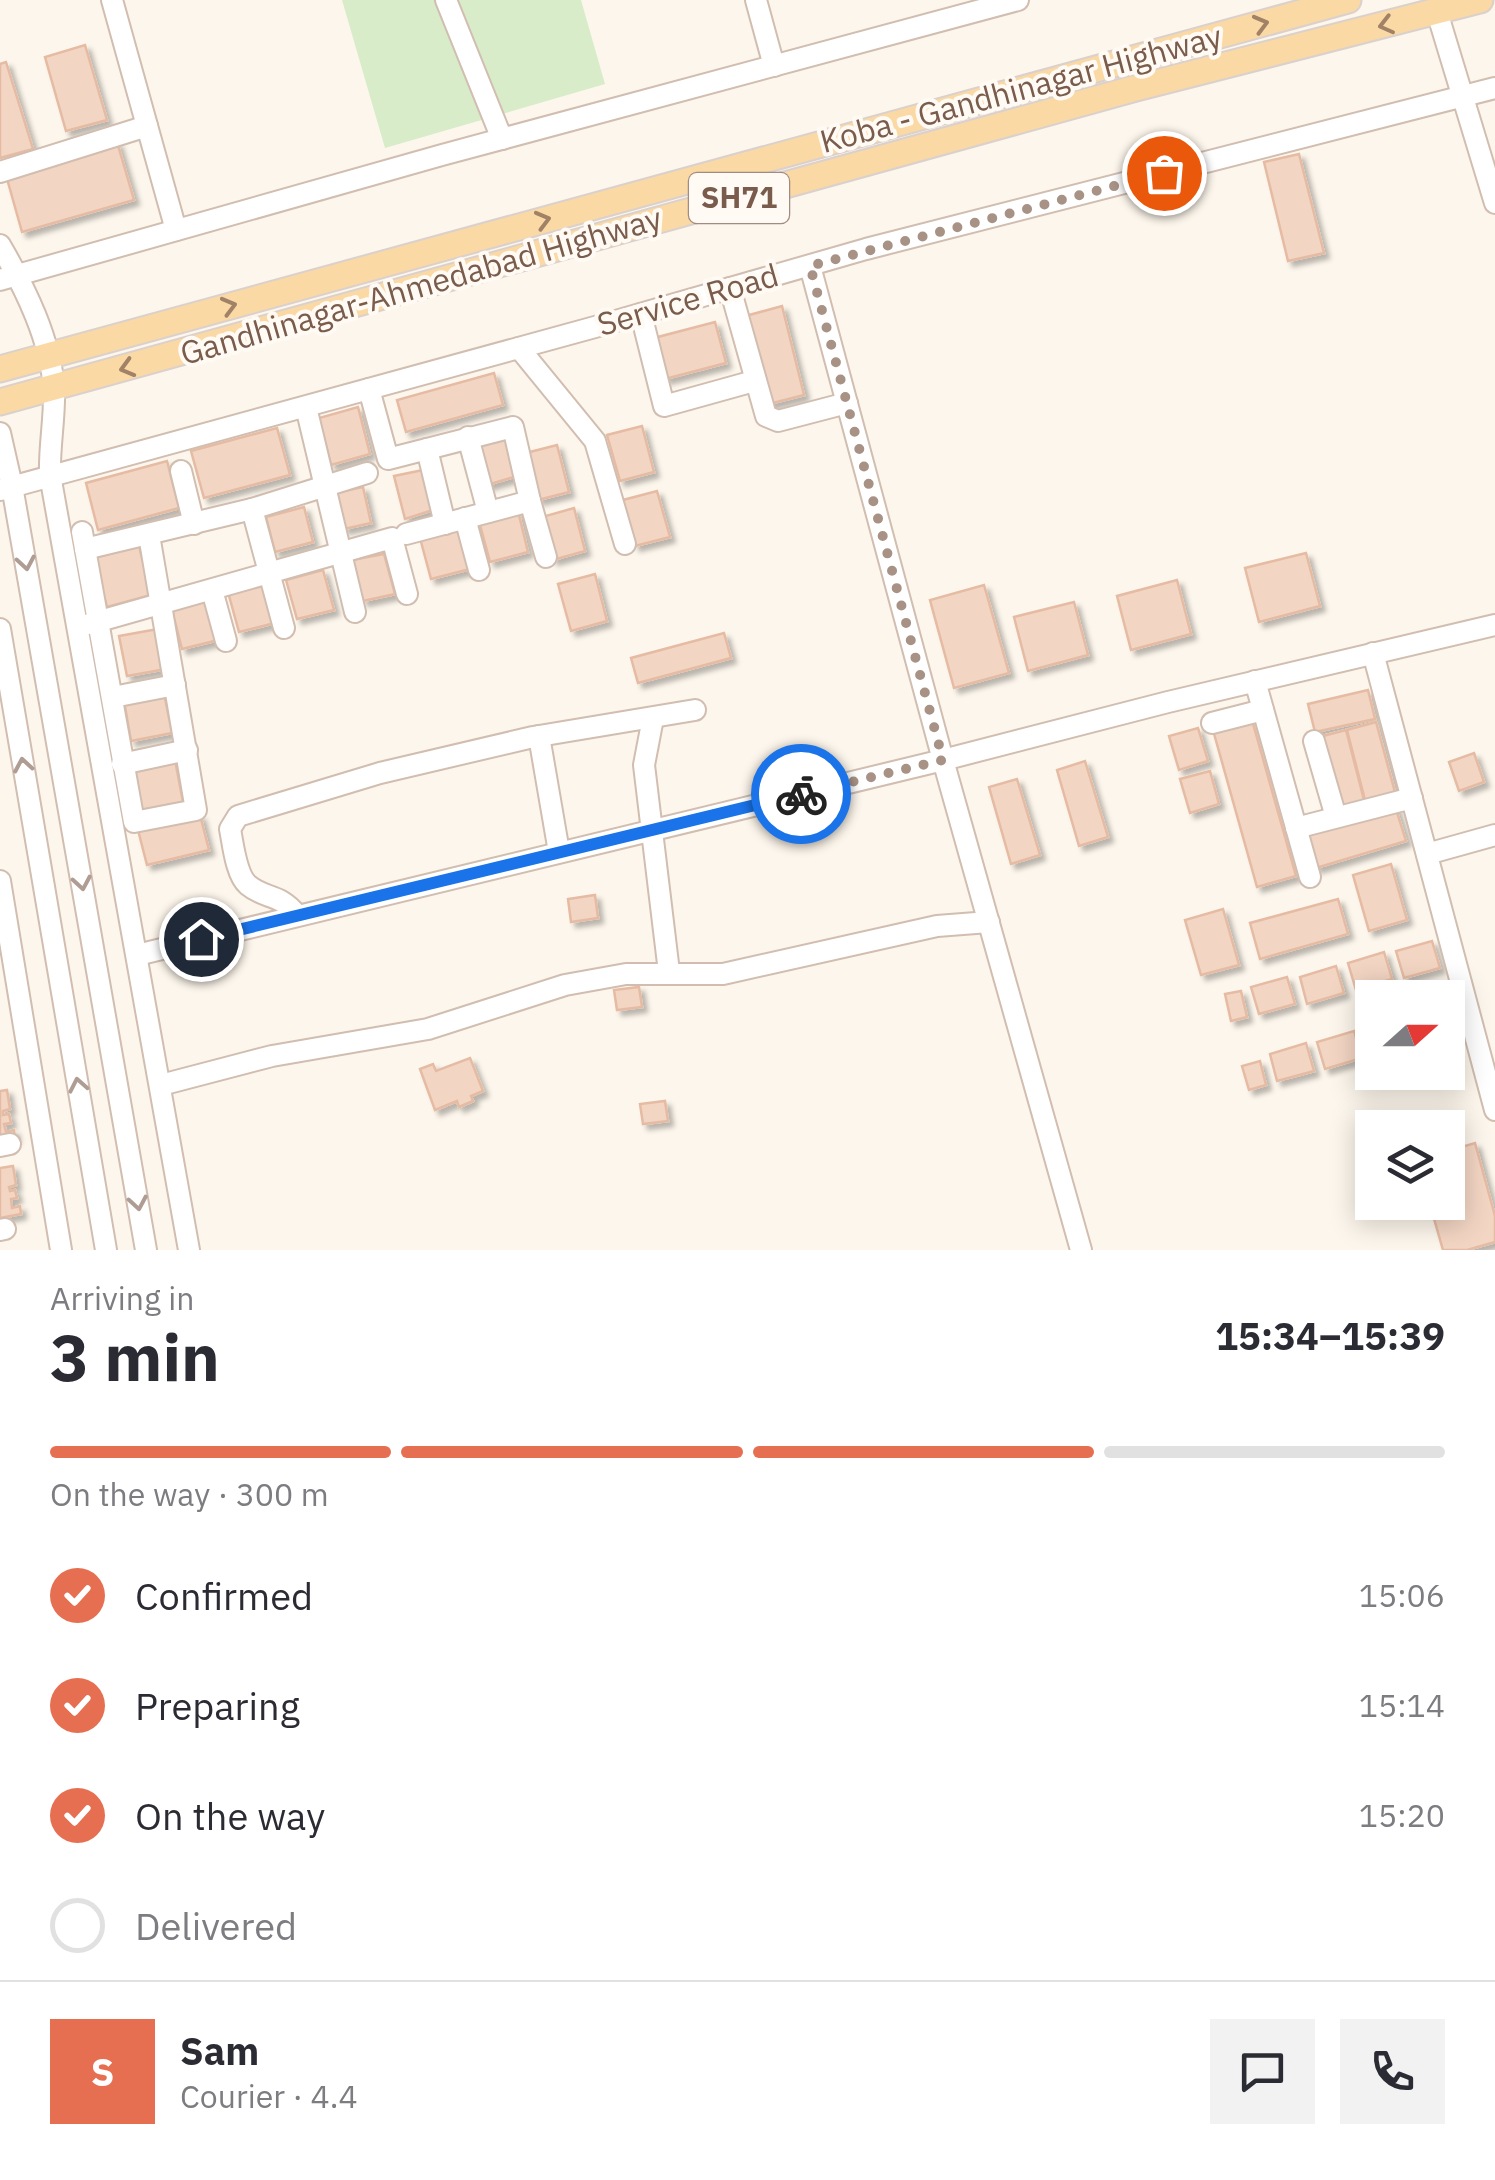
<!DOCTYPE html>
<meta charset="utf-8">
<style>
body{margin:0;font-family:"IBM Plex Sans",sans-serif;background:#f2f2f3;color:#2b2b33;height:100vh;display:flex;flex-direction:column;font-size:38px;white-space:nowrap}
*{box-sizing:border-box;margin:0}
p{font-size:32px;color:#7c7c81}
.icon{flex:none;width:55px;height:55px;fill:none;stroke:currentColor;stroke-width:2;stroke-linecap:round;stroke-linejoin:round}
.map{position:relative;height:1250px;overflow:hidden}
.details{display:flex;flex-direction:column;background:#fff;flex:1}
.details>*{flex:none}
.needle{width:65px;rotate:69deg}
.buttons{position:absolute;left:1355px;top:980px;display:grid;gap:20px}
.buttons a{display:grid;place-items:center;width:110px;height:110px;border-radius:0px;background:#fff;box-shadow:0 5px 25px #0003;font-size:50px}
.pin{position:absolute;display:grid;place-items:center;width:85px;height:85px;color:#fff;margin:-42px;border:5px solid #fff;border-radius:50%;box-shadow:0 2px 10px #0007}
.courier{position:absolute;display:grid;place-items:center;width:100px;height:100px;margin:-50px;border:8px solid #1a73e8;border-radius:50%;background:#fff;color:#222;box-shadow:0 2px 12px #0007}
.overview em{font-style:normal;font-weight:800}
.overview div{display:flex;flex-direction:column-reverse}
.overview{display:flex;align-items:center;justify-content:space-between;height:170px;padding:0 50px}
h1{font-size:65px;font-weight:800;line-height:75px}
.bar{display:grid;grid-template-columns:repeat(4,1fr);gap:15px 10px;align-content:center;height:120px;padding:0 50px}
.bar i{height:12px;border-radius:8px;background:#e1e1e2}
.bar .selected{background:#e76f51}
.bar p{grid-column:span 4}
.line{display:flex;align-items:center;gap:25px;padding:0 50px;border-top:2px solid #e1e1e2}
.line div{flex:1}
.round{display:grid;place-items:center;flex:none;width:105px;height:105px;border-radius:0px;background:#f2f2f3}
ol{padding:0 50px;list-style:none}
li{display:flex;align-items:center;gap:30px;height:110px}
li p{margin-inline-start:auto}
li .icon{padding:10px;border-radius:50%;background:#e76f51;color:#fff;stroke-width:4}
li:last-child{color:#7c7c81}
li i{width:55px;height:55px;border:5px solid #e1e1e2;border-radius:50%}
.map>svg:first-child{display:block}
.green{fill:#d8ecc9}
.building{fill:#f3d5c3;stroke:#e6bba3;stroke-width:2.5;filter:url(#shadow)}
.lines{fill:none;stroke-linecap:round;stroke-linejoin:round}
.minor-casing{stroke:#d1beb0;stroke-width:24}
.major-casing{stroke:#dad1cd;stroke-width:29}
.minor{stroke:#fff;stroke-width:20}
.major{stroke:#fbd9a5;stroke-width:25}
.oneway{stroke:#a18267}
.oneway2{stroke:#af9d94}
.done{stroke:#a89285;stroke-width:10;stroke-dasharray:0 18}
.route{stroke:#1a73e8;stroke-width:12}
.labels{text-anchor:middle;stroke-width:8;stroke-linejoin:round;paint-order:stroke}
.shield{fill:#fffaf3;stroke:#a28b7f;stroke-width:2.5}
.shield-label{font-size:30px;font-weight:bold;fill:#7a5c4d}
.street-label{font-size:32px;fill:#7a5c4d;stroke:#fffaf3}
</style>
<div class="map">
<svg width="1495" height="1250" viewBox="0 0 1495 1250">
<defs>
<filter id="shadow"><feDropShadow dx="5" dy="5" stdDeviation="2.5" flood-color="#0004"/></filter>
</defs>
<rect width="100%" height="100%" fill="#fdf6ec"/>
<!-- green -->
<path class="green" d="M 342,0 L 581,0 L 605,84 L 385,148 Z"/>
<!-- building -->
<g class="building">
<path d="M 85,45 L 107,120 L 66,131 L 45,57 Z"/>
<path d="M 6,62 L 33,149 L 0,158 L 0,64 Z"/>
<path d="M 117,142 L 134,200 L 22,232 L 6,175 Z"/>
<path d="M 1299,154 L 1324,253 L 1288,261 L 1264,162 Z"/>
<path d="M 782,306 L 804,395 L 765,405 L 742,317 Z"/>
<path d="M 715,322 L 726,363 L 665,379 L 654,338 Z"/>
<path d="M 494,373 L 503,405 L 406,432 L 397,400 Z"/>
<path d="M 358,407 L 370,454 L 331,465 L 319,418 Z"/>
<path d="M 642,426 L 654,472 L 620,481 L 607,435 Z"/>
<path d="M 277,428 L 290,475 L 204,498 L 191,451 Z"/>
<path d="M 505,436 L 514,477 L 487,485 L 476,442 Z"/>
<path d="M 557,445 L 569,492 L 538,500 L 526,453 Z"/>
<path d="M 167,461 L 179,508 L 98,530 L 86,483 Z"/>
<path d="M 423,470 L 433,510 L 405,519 L 394,476 Z"/>
<path d="M 363,487 L 371,523 L 344,529 L 335,493 Z"/>
<path d="M 657,491 L 670,537 L 635,546 L 623,500 Z"/>
<path d="M 304,507 L 313,542 L 275,552 L 266,517 Z"/>
<path d="M 574,508 L 585,551 L 553,560 L 542,517 Z"/>
<path d="M 518,511 L 528,552 L 490,562 L 479,521 Z"/>
<path d="M 459,528 L 470,569 L 431,579 L 420,538 Z"/>
<path d="M 139,546 L 151,595 L 107,607 L 94,558 Z"/>
<path d="M 1306,553 L 1320,606 L 1259,622 L 1245,568 Z"/>
<path d="M 384,554 L 395,594 L 363,601 L 352,560 Z"/>
<path d="M 323,570 L 334,610 L 297,619 L 286,580 Z"/>
<path d="M 595,574 L 607,621 L 571,631 L 558,584 Z"/>
<path d="M 1177,580 L 1191,634 L 1131,650 L 1117,596 Z"/>
<path d="M 264,582 L 275,623 L 239,632 L 228,592 Z"/>
<path d="M 984,585 L 1009,673 L 954,688 L 930,600 Z"/>
<path d="M 207,601 L 218,640 L 182,649 L 172,610 Z"/>
<path d="M 1074,602 L 1088,655 L 1028,671 L 1014,617 Z"/>
<path d="M 158,629 L 166,669 L 127,676 L 119,636 Z"/>
<path d="M 724,633 L 731,658 L 638,683 L 631,658 Z"/>
<path d="M 1368,690 L 1375,719 L 1315,732 L 1308,704 Z"/>
<path d="M 164,693 L 172,733 L 131,741 L 124,701 Z"/>
<path d="M 1252,720 L 1296,876 L 1257,887 L 1213,730 Z"/>
<path d="M 1376,722 L 1396,796 L 1366,804 L 1347,730 Z"/>
<path d="M 1198,728 L 1208,761 L 1179,770 L 1169,736 Z"/>
<path d="M 1346,730 L 1365,804 L 1339,811 L 1319,737 Z"/>
<path d="M 1474,753 L 1484,782 L 1459,791 L 1449,762 Z"/>
<path d="M 175,760 L 183,802 L 142,810 L 134,768 Z"/>
<path d="M 1085,761 L 1108,837 L 1079,846 L 1057,770 Z"/>
<path d="M 1210,771 L 1219,804 L 1190,813 L 1180,779 Z"/>
<path d="M 1017,779 L 1040,855 L 1011,864 L 989,787 Z"/>
<path d="M 1395,806 L 1406,841 L 1316,868 L 1305,833 Z"/>
<path d="M 200,815 L 209,850 L 147,865 L 138,830 Z"/>
<path d="M 1391,864 L 1407,920 L 1369,931 L 1353,875 Z"/>
<path d="M 595,895 L 598,918 L 571,922 L 568,899 Z"/>
<path d="M 1338,899 L 1348,934 L 1260,959 L 1250,923 Z"/>
<path d="M 1223,909 L 1239,965 L 1201,975 L 1185,920 Z"/>
<path d="M 1432,941 L 1440,968 L 1404,978 L 1396,951 Z"/>
<path d="M 1384,952 L 1392,979 L 1356,990 L 1348,963 Z"/>
<path d="M 1336,966 L 1344,993 L 1307,1004 L 1300,977 Z"/>
<path d="M 1287,977 L 1295,1004 L 1259,1014 L 1251,987 Z"/>
<path d="M 639,987 L 642,1007 L 617,1010 L 614,990 Z"/>
<path d="M 1241,991 L 1247,1017 L 1231,1021 L 1225,994 Z"/>
<path d="M 1354,1031 L 1362,1058 L 1325,1069 L 1317,1042 Z"/>
<path d="M 1306,1043 L 1314,1071 L 1277,1081 L 1270,1054 Z"/>
<path d="M 470,1058 L 483,1091 L 471,1096 L 473,1101 L 459,1107 L 457,1101 L 435,1110 L 420,1069 L 433,1064 L 436,1071 Z"/>
<path d="M 1260,1061 L 1266,1085 L 1249,1090 L 1242,1066 Z"/>
<path d="M 7,1090 L 10,1109 L 3,1111 L 3,1115 L 9,1114 L 11,1123 L 4,1124 L 6,1132 L 14,1130 L 15,1138 L 0,1141 L 0,1091 Z"/>
<path d="M 665,1101 L 668,1121 L 643,1124 L 640,1104 Z"/>
<path d="M 1475,1143 L 1495,1216 L 1495,1242 L 1467,1250 L 1443,1250 L 1433,1215 L 1454,1209 L 1448,1187 L 1448,1151 Z"/>
<path d="M 13,1166 L 16,1185 L 9,1187 L 10,1191 L 15,1190 L 17,1198 L 11,1199 L 12,1208 L 20,1206 L 21,1214 L 0,1218 L 0,1168 Z"/>
</g>
<g class="lines">
<!-- minor casing -->
<g class="minor-casing">
<g id="minor">
<path d="M 112,0 L 176,230"/>
<path d="M 446,0 L 502,139"/>
<path d="M 756,0 L 774,66"/>
<path d="M 1437,12 L 1495,203"/>
<path d="M 0,172 L 147,126"/>
<path d="M 0,245 C 25,288 51,340 54,390 C 55,418 49,446 50,475 L 189,1250"/>
<path d="M 810,266 L 943,760 L 1081,1250"/>
<path d="M 0,280 L 442,155 L 1018,0"/>
<path d="M 730,288 L 766,416 L 778,421 L 847,403"/>
<path d="M 641,314 L 664,406 L 754,381"/>
<path d="M 519,348 L 595,441 L 625,544"/>
<path d="M 369,389 L 388,459 L 513,427 L 530,501 L 406,534"/>
<path d="M 306,407 L 355,612"/>
<path d="M 0,433 L 12,486 L 146,1250"/>
<path d="M 468,437 L 488,512"/>
<path d="M 427,449 L 445,524"/>
<path d="M 181,471 L 194,524"/>
<path d="M 0,490 L 595,327 L 866,249 L 1495,88"/>
<path d="M 530,501 L 546,557"/>
<path d="M 252,509 L 284,628"/>
<path d="M 465,518 L 479,570"/>
<path d="M 82,532 L 134,822 L 196,810 L 149,535"/>
<path d="M 85,549 L 252,509 L 367,473"/>
<path d="M 212,590 L 226,641"/>
<path d="M 89,624 L 392,538 L 407,594"/>
<path d="M 0,629 L 106,1250"/>
<path d="M 1373,653 L 1495,1110"/>
<path d="M 1255,681 L 1310,877"/>
<path d="M 113,697 L 175,685"/>
<path d="M 653,718 L 644,765 L 669,972"/>
<path d="M 1212,723 L 1263,710"/>
<path d="M 539,736 L 559,852"/>
<path d="M 1314,741 L 1336,817"/>
<path d="M 122,764 L 187,750"/>
<path d="M 1296,828 L 1412,798"/>
<path d="M 1427,854 L 1495,835"/>
<path d="M 0,881 L 61,1250"/>
<path d="M 297,915 C 278,892 266,900 248,885 C 236,875 233,844 230,829 L 238,816 L 380,773 L 533,737 L 695,710"/>
<path d="M 137,955 L 943,760 L 1168,702 L 1495,625"/>
<path d="M 161,1085 L 272,1056 L 428,1029 L 565,985 L 626,974 L 723,974 L 937,926 L 989,922"/>
<path d="M 0,1146 L 10,1144"/>
<path d="M 0,1230 L 5,1229"/>
</g>
</g>
<!-- major casing -->
<g class="major-casing">
<g id="major">
<path d="M 0,369 L 1348,0"/>
<path d="M 0,402 L 1136,88 L 1480,0"/>
</g>
</g>
<!-- minor -->
<use href="#minor" class="minor"/>
<!-- major -->
<use href="#major" class="major"/>
</g>
<!-- one-way arrows -->
<defs><path id="oneway-chevron" d="M-2-3.5L2.5 0L-2 3.5" fill="none" stroke-width="1.6" stroke-linecap="round" stroke-linejoin="round" transform="scale(2.5)"/></defs>
<g class="oneway">
<use href="#oneway-chevron" transform="translate(1261 24) rotate(-15)"/>
<use href="#oneway-chevron" transform="translate(1386 25) rotate(166)"/>
<use href="#oneway-chevron" transform="translate(543 220) rotate(-15)"/>
<use href="#oneway-chevron" transform="translate(229 306) rotate(-15)"/>
<use href="#oneway-chevron" transform="translate(127 368) rotate(164)"/>
</g>
<g class="oneway2">
<use href="#oneway-chevron" transform="translate(26 563) rotate(80)"/>
<use href="#oneway-chevron" transform="translate(23 765) rotate(-100)"/>
<use href="#oneway-chevron" transform="translate(82 883) rotate(80)"/>
<use href="#oneway-chevron" transform="translate(78 1085) rotate(-101)"/>
<use href="#oneway-chevron" transform="translate(138 1203) rotate(80)"/>
</g>
<g class="lines">
<!-- done -->
<path class="done" d="M 801,794 L 943,760 L 810,266 L 1164,173"/>
<!-- route -->
<path class="route" d="M 201,939 L 801,794"/>
</g>
<g class="labels">
<!-- shield labels -->
<rect class="shield" x="689" y="173" width="100" height="50" rx="8"/>
<g class="shield-label">
<text x="739" y="208">SH71</text>
</g>
<!-- street labels -->
<g class="street-label">
<text transform="translate(1021 89) rotate(-15)" y="11">Koba - Gandhinagar Highway</text>
<text transform="translate(421 286) rotate(-16)" y="11">Gandhinagar-Ahmedabad Highway</text>
<text transform="translate(688 300) rotate(-16)" y="11">Service Road</text>
</g>
</g>
</svg>
<div class="buttons">
<a><svg class="needle" viewBox="-14 -14 28 28"><path d="M0-13l5 13h-10z" fill="#e53935"/><path d="M0 13l5-13h-10z" fill="#7c7c81"/></svg></a>
<a><svg class="icon" aria-label="layers" viewBox="0 0 24 24"><path d="M12 4l9 5-9 5-9-5zM3 14l9 5 9-5"/></svg></a>
</div>
<div class="pin" style="left:1164px;top:173px;background:#ea580c"><svg class="icon" aria-label="bag" viewBox="0 0 24 24"><path d="M5 8h14l-1 12H6zM9 8a3 3 0 0 1 6 0"/></svg></div>
<div class="pin" style="left:201px;top:939px;background:#1f2937"><svg class="icon" aria-label="home" viewBox="0 0 24 24"><path d="M3 11l9-7 9 7M6 9v11h12V9"/></svg></div>
<div class="courier" style="left:801px;top:794px"><svg class="icon" aria-label="bike" viewBox="0 0 24 24"><circle cx="6" cy="16" r="4"/><circle cx="18" cy="16" r="4"/><path d="M6 16l4-8h5l3 8M10 8l3 8H6M13 5h3"/></svg></div>
</div>
<section class="details">
<div class="overview"><div><h1>3 min</h1><p>Arriving in</p></div><em>15:34–15:39</em></div>
<div class="bar"><i class="selected"></i><i class="selected"></i><i class="selected"></i><i></i><p>On the way · 300 m</p></div>
<ol>
<li><svg class="icon" aria-label="check" viewBox="0 0 24 24"><path d="M5 12l5 5 9-10"/></svg>Confirmed<p>15:06</p></li>
<li><svg class="icon" aria-label="check" viewBox="0 0 24 24"><path d="M5 12l5 5 9-10"/></svg>Preparing<p>15:14</p></li>
<li><svg class="icon" aria-label="check" viewBox="0 0 24 24"><path d="M5 12l5 5 9-10"/></svg>On the way<p>15:20</p></li>
<li><i></i>Delivered</li>
</ol>
<div class="line" style="height:180px"><b class="round" style="background:#e76f51;color:#fff">S</b><div><b>Sam</b><p>Courier · 4.4</p></div><a class="round"><svg class="icon" aria-label="chat" viewBox="0 0 24 24"><path d="M4 5h16v11H9l-5 4z"/></svg></a><a class="round"><svg class="icon" aria-label="phone" viewBox="0 0 24 24"><path d="M5 4h4l2 5-3 2q2 4 5 5l2-3 5 2v4C11 20 4 13 5 4z"/></svg></a></div>
</section>
